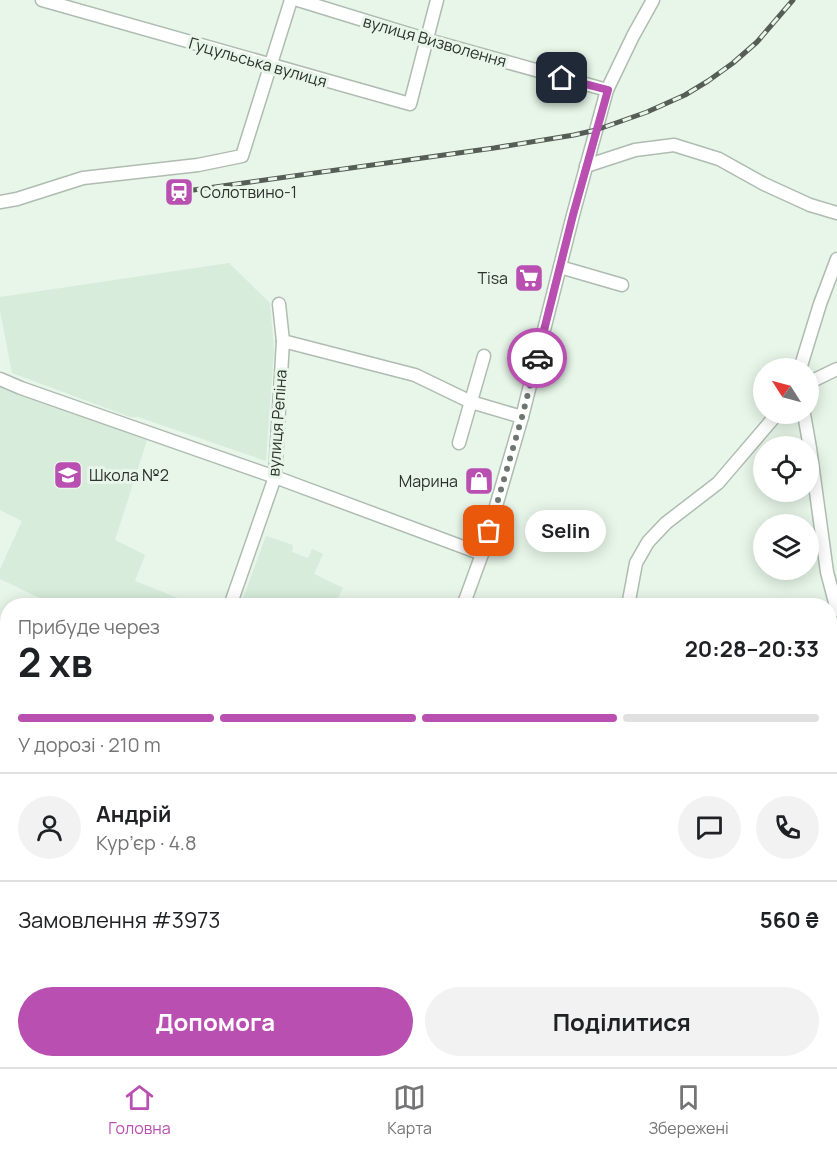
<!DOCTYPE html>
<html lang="uk">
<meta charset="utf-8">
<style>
body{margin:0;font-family:Manrope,sans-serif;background:#f2f2f2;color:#202124;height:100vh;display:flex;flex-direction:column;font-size:22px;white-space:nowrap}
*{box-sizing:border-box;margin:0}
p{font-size:20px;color:#757577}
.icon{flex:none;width:33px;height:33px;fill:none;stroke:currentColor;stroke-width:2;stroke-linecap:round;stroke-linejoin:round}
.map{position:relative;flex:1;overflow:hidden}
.side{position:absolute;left:0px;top:598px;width:837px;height:470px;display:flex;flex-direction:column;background:#fff;border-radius:24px 24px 0 0;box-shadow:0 3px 15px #0003}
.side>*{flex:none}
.needle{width:39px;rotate:306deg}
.fabs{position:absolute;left:753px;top:358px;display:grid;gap:12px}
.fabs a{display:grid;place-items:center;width:66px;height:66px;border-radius:50%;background:#fff;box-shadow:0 3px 15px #0003;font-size:30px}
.pin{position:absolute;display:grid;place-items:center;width:51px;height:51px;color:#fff;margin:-26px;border-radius:12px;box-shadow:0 3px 9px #0006}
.courier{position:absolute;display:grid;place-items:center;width:60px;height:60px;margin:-30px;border:4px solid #b84fb1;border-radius:50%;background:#fff;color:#222;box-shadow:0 2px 8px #0007}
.bubble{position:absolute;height:42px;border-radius:21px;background:#fff;box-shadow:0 3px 15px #0003;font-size:20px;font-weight:700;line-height:42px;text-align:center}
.overview em{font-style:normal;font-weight:700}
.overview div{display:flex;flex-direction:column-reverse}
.overview{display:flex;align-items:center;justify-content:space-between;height:102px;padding:0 18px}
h1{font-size:39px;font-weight:700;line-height:45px}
.bar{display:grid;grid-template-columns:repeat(4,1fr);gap:9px 6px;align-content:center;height:72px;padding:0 18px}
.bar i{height:8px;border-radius:4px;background:#e0e0e0}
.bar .current{background:#b84fb1}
.bar p{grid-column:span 4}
.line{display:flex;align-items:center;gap:15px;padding:0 18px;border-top:2px solid #e0e0e0}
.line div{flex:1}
.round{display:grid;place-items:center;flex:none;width:63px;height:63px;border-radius:32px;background:#f2f2f2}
.primary-button{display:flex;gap:12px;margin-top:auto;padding:12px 18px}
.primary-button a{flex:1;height:69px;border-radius:36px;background:#b84fb1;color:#fff;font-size:24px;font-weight:700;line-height:69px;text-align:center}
.primary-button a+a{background:#f2f2f2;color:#202124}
.menu{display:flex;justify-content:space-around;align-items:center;height:84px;border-top:2px solid #e0e0e0;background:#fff;font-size:16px;color:#757577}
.menu a{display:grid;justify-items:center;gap:3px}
.menu .current{color:#b84fb1}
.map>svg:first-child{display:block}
.built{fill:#d7ecda}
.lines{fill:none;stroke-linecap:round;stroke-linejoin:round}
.minor-casing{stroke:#afbcb1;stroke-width:15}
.minor{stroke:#fff;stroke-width:12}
.rail-casing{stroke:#565d57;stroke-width:5}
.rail{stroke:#e7f6e9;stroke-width:3;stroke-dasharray:9;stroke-linecap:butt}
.done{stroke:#6d766f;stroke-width:6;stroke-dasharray:0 10.8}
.route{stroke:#b84fb1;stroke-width:8}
.labels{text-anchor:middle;stroke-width:6;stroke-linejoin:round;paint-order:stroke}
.street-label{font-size:16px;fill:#2c312d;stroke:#e7f6e9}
.poi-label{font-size:16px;fill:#2c312d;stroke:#e7f6e9;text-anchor:start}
</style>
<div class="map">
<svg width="837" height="1067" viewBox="0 0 837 1067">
<rect width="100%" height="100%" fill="#e7f6e9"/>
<!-- built -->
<g class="built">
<path d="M 229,263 L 270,303 L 274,350 L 266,461 L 138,417 L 130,417 L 12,373 L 0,311 L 0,297 Z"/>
<path d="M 0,386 L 147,440 L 115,540 L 145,555 L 135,581 L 198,606 L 56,606 L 0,579 L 0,569 L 22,521 L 0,510 Z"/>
<path d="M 266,536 L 293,545 L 292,552 L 308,558 L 312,549 L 323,554 L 314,574 L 343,588 L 334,606 L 240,606 Z"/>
</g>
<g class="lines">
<!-- minor casing -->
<g class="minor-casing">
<g id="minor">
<path d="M 42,0 L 410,104 L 437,0"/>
<path d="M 298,0 L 428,40 L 607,90"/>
<path d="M 586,166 L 635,150 L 674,145 L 719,159 L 764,184 L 810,205 L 837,213"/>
<path d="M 0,202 L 17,199 L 83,178 L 198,165 L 242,156 L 291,0"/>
<path d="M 560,267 L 622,285"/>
<path d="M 283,341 L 415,375 L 471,402 L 522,417"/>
<path d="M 800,369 L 820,304 L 837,259"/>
<path d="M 0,379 L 21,388 L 275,477 L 482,554"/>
<path d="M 808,383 L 837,369"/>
<path d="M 804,414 L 810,448 L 827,572 L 837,610"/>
<path d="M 459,443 L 484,356"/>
<path d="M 230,606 L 275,477 L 283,341 L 279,304"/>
<path d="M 463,606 L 482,554 L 522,417 L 573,215 L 607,90 L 633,36 L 653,0"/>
<path d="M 628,606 L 636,563 L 648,542 L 666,523 L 718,483 L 777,414"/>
<path d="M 0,677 L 8,681"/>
<path d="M 830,790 L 837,789"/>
<path d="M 0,905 L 8,902"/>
<path d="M 830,1004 L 837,1005"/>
<path d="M 0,1043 L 8,1044"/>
<path d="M 108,1060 L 138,1067"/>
<path d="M 78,1067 L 80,1060"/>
<path d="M 231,1067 L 233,1060"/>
<path d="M 313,1067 L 316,1060"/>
<path d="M 551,1067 L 553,1060"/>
</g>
</g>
<!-- minor -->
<use href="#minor" class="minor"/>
<!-- rail casing -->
<g class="rail-casing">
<path id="rail" d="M 179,192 L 494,148 L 574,135 L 596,130 L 647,112 L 685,95 L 708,81 L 733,63 L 757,42 L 793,0"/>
</g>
<!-- rail -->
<use href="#rail" class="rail"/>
</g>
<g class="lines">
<!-- done -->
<path class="done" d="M 489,531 L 522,417 L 537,358"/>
<!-- route -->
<path class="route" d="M 537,358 L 573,215 L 608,90 L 562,78"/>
</g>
<!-- icons -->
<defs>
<g id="station-square" transform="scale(1.5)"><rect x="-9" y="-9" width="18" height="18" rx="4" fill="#b84fb1" stroke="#e7f6e9"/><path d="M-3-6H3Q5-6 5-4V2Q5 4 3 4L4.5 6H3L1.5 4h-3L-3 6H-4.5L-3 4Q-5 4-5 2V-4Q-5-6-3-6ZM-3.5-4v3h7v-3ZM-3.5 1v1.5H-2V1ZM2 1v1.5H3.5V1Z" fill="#fff"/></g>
<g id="supermarket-square" transform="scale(1.5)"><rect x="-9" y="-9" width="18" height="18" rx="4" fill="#b84fb1" stroke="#e7f6e9"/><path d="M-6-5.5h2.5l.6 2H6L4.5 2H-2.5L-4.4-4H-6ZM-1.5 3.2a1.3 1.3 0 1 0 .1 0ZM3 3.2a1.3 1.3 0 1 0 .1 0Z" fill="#fff"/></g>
<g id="school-square" transform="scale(1.5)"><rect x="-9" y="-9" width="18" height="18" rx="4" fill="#b84fb1" stroke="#e7f6e9"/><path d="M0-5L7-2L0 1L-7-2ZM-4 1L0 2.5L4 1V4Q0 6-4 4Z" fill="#fff"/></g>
<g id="shop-square" transform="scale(1.5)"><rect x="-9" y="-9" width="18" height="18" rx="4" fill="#b84fb1" stroke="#e7f6e9"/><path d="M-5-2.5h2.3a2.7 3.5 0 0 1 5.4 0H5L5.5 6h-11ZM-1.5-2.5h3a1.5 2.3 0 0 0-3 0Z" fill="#fff"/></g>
</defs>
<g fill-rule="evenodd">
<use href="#station-square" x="179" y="192"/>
<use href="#supermarket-square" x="529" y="278"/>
<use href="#school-square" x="68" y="475"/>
<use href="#shop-square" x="479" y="481"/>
</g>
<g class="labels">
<!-- street labels -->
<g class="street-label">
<text transform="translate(435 41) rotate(16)" y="6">вулиця Визволення</text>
<text transform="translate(258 62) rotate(16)" y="6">Гуцульська вулиця</text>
<text transform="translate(277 423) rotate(-86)" y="6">вулиця Репіна</text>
</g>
<!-- poi labels -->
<g class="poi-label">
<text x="200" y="198">Солотвино-1</text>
<text x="508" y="284" text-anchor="end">Tisa</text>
<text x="89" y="481">Школа №2</text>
<text x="458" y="487" text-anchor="end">Марина</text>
</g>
</g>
</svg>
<div class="fabs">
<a><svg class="needle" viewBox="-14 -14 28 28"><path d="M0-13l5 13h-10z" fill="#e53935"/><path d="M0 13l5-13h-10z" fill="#757577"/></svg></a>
<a><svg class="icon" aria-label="locate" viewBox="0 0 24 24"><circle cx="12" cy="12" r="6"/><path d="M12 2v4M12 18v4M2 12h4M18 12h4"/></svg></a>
<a><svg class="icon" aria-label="layers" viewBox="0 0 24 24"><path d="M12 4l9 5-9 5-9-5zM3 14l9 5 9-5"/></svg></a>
</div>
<div class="pin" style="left:489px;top:531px;background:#ea580c"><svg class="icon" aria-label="bag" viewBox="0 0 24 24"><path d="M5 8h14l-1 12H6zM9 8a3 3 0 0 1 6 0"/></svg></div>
<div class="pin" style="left:562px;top:78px;background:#1f2937"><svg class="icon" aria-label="home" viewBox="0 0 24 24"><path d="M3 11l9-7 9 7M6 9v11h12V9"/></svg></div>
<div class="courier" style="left:537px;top:358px"><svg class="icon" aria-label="car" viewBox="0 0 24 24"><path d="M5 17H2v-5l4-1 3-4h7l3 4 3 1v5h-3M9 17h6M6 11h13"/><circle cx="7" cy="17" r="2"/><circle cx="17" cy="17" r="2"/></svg></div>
<div class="bubble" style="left:525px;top:510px;width:81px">Selin</div>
<section class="side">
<div class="overview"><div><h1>2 хв</h1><p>Прибуде через</p></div><em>20:28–20:33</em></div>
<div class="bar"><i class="current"></i><i class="current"></i><i class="current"></i><i></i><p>У дорозі · 210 m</p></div>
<div class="line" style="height:108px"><a class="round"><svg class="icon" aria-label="person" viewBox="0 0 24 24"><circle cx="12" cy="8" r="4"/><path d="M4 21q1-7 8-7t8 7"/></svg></a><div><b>Андрій</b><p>Кур’єр · 4.8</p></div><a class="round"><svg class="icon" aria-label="chat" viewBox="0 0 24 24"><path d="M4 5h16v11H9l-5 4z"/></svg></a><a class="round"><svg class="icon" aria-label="phone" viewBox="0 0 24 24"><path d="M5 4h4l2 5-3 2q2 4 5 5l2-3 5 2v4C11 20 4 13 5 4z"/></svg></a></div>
<div class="line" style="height:78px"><div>Замовлення #3973</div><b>560 ₴</b></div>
<div class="primary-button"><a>Допомога</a><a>Поділитися</a></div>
</section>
</div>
<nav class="menu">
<a class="current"><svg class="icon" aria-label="home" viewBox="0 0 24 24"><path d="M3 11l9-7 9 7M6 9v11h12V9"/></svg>Головна</a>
<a><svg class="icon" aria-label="map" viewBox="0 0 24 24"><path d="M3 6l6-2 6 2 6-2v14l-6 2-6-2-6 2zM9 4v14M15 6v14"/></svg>Карта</a>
<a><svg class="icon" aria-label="saved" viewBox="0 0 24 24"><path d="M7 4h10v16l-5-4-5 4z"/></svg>Збережені</a>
</nav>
